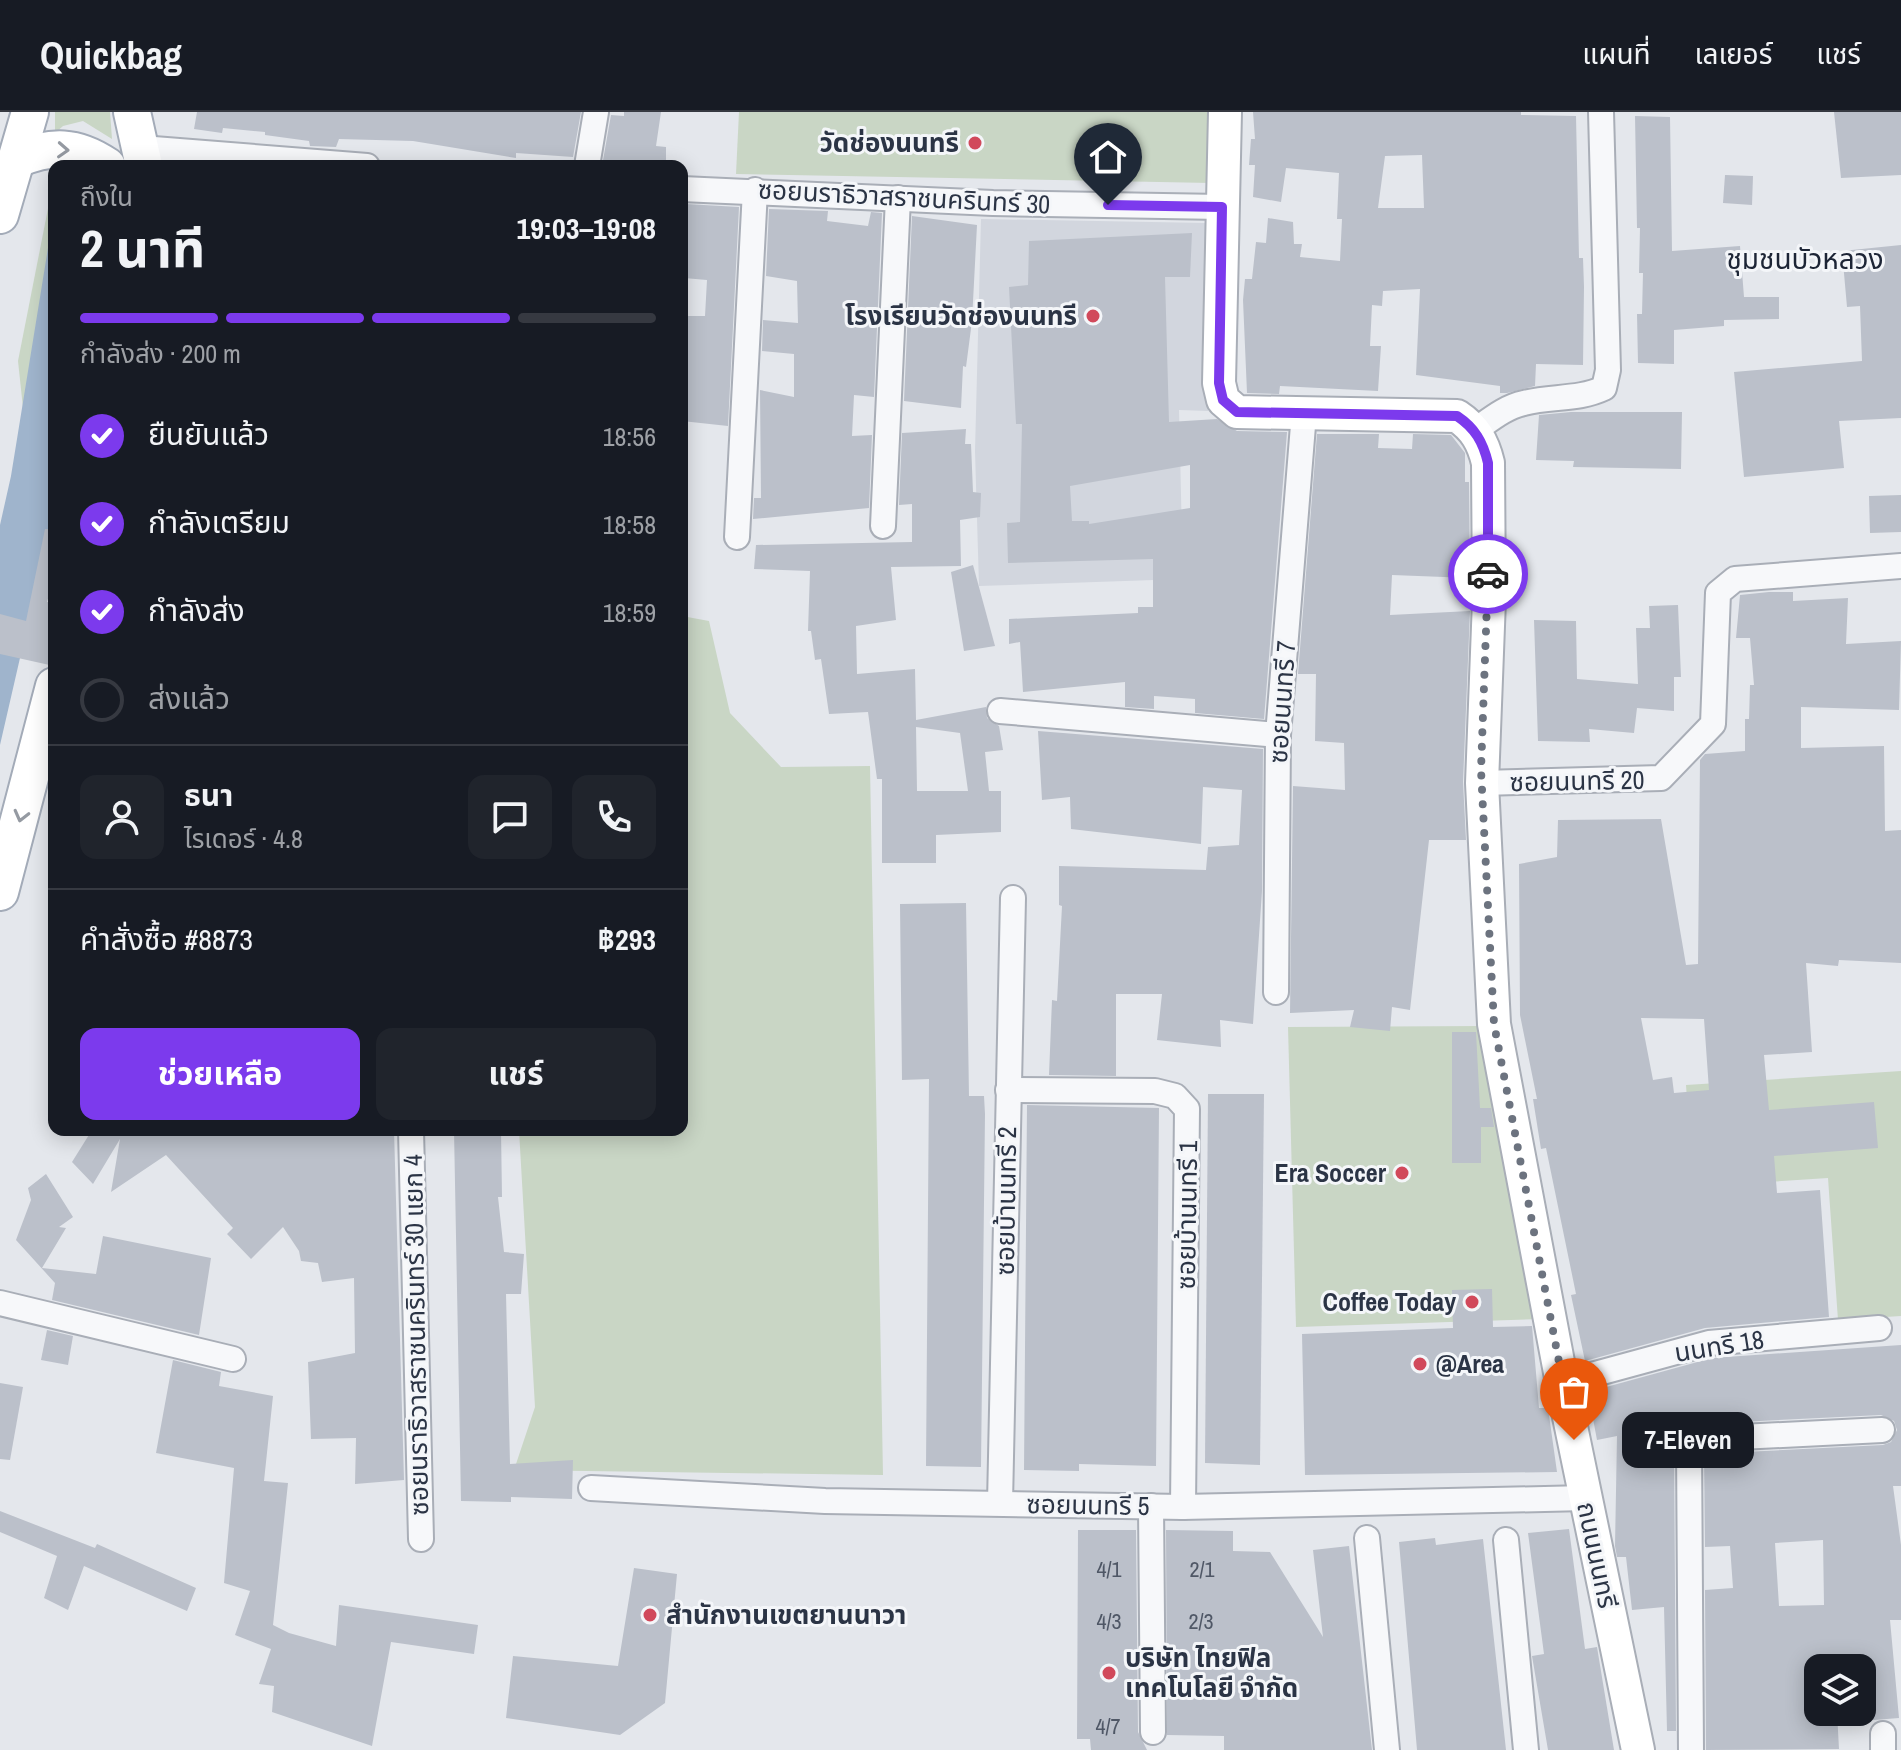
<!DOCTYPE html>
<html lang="th">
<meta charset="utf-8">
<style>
body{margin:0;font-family:"Archivo Narrow","Noto Sans Thai",sans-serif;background:#20242c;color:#f1f3f6;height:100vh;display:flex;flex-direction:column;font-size:30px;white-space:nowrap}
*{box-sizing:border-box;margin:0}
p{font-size:26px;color:#9ea1a6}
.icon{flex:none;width:44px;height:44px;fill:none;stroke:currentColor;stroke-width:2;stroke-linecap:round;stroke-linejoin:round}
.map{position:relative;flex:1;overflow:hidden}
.drawer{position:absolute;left:48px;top:48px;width:640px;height:976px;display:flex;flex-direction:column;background:#171b24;border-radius:16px;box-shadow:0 4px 20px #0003}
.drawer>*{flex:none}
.fabs{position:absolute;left:1804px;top:1542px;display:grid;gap:16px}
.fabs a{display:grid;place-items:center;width:72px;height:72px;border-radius:16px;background:#171b24;box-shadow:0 4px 20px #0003;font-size:40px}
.pin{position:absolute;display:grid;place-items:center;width:68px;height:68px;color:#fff;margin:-82px -34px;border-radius:50% 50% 50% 0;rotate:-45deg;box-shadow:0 0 8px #0007}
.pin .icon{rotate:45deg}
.courier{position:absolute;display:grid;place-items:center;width:80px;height:80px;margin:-40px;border:6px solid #7c3aed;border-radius:50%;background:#fff;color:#222;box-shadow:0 2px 10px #0007}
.bubble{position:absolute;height:56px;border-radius:16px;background:#171b24;box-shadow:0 4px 20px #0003;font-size:26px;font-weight:700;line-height:56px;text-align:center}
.headline em{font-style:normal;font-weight:700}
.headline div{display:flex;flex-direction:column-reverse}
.headline{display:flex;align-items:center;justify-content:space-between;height:136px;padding:0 32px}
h1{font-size:52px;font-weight:700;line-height:60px}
.bar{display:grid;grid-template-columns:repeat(4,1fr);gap:12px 8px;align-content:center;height:96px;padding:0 32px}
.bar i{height:10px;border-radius:6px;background:#363941}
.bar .on{background:#7c3aed}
.bar p{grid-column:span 4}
.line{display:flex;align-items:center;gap:20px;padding:0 32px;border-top:2px solid #363941}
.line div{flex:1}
.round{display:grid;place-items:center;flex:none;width:84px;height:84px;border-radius:16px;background:#20242c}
ol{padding:0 32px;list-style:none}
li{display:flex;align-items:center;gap:24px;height:88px}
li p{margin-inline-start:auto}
li .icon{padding:8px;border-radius:50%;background:#7c3aed;color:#fff;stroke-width:4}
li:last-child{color:#9ea1a6}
li i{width:44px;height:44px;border:4px solid #363941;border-radius:50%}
.cta{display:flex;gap:16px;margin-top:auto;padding:16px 32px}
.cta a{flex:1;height:92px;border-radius:16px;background:#7c3aed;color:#fff;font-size:32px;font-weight:700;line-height:92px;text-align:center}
.cta a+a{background:#20242c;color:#f1f3f6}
header{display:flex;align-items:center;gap:48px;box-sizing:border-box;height:112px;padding:0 40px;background:#171b24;border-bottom:2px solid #363941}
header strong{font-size:38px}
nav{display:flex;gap:44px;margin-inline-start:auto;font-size:28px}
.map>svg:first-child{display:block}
.built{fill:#d2d6de}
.green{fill:#c9d6c5}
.water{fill:#9fb4cc}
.building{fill:#bbc0ca;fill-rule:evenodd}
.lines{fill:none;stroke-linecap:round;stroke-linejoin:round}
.street-casing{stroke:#a9aeb7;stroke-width:28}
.secondary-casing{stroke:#a9aeb7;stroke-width:36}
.primary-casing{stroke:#a3abb8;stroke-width:40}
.street{stroke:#f7f8fa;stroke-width:24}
.secondary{stroke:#fff;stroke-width:32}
.primary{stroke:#fff;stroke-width:36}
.oneway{stroke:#959aa2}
.done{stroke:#6c737f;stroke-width:8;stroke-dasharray:0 14.4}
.route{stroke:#7c3aed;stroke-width:10}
.poi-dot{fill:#d1495b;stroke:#f4f6f9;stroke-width:3}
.labels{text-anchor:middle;stroke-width:6;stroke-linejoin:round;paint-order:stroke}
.number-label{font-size:22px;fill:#4f5766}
.poi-label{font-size:26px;font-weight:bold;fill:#2b3445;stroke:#f4f6f9;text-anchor:end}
.street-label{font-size:26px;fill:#2b3445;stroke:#f4f6f9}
.neighbourhood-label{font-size:28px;fill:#1d2536;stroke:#f4f6f9}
</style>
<header>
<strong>Quickbag</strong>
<nav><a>แผนที่</a><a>เลเยอร์</a><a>แชร์</a></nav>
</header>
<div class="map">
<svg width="1901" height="1638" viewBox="0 0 1901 1638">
<rect width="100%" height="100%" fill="#e4e7ec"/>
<!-- built -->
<path class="built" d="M 981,107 L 1206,111 L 1208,299 L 1179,298 L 1183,467 L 979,474 L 975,339 Z"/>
<!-- green -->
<g class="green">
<path d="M 55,0 L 110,0 L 112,27 L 83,9 L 63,14 L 55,21 Z"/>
<path d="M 739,0 L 1213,0 L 1211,71 L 736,62 Z"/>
<path d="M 54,66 L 54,320 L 23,296 L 18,249 Z"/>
<path d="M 682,504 L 709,509 L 730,601 L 781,655 L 870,654 L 883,1363 L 514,1358 L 535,1295 L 519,1018 L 682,1018 Z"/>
<path d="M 1483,914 L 1541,1207 L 1296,1215 L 1288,915 Z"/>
<path d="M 1901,959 L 1901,1204 L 1838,1208 L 1828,1066 L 1693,1075 L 1686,973 Z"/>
</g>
<!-- water -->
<path class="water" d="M 54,99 L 54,398 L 0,633 L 0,413 L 11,364 Z"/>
<!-- building -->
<g class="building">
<path d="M 197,0 L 581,0 L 573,45 L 516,41 L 516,46 L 413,29 L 339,27 L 336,35 L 310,34 L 309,29 L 265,23 L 265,20 L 223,16 L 222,21 L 194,17 Z"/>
<path d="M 624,0 L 661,0 L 656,34 L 666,35 L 666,54 L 602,54 L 611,3 L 624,4 Z"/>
<path d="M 1253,0 L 1521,0 L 1521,3 L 1576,4 L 1579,146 L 1583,146 L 1584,175 L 1583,253 L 1536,252 L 1535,274 L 1507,281 L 1500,281 L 1500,274 L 1416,263 L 1420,177 L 1383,179 L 1382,194 L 1372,193 L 1370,234 L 1381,234 L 1378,279 L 1280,274 L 1279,282 L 1247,281 L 1243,188 L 1245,167 L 1252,167 L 1256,130 L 1266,131 L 1268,106 L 1293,110 L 1294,132 L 1302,132 L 1300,145 L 1340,149 L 1342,107 L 1337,107 L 1339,61 L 1286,56 L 1281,90 L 1253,85 L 1255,53 L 1249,53 L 1251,27 L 1255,27 ZM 1422,43 L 1424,96 L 1378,96 L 1385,44 Z"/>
<path d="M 1834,0 L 1901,0 L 1901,63 L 1841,66 Z"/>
<path d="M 1635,4 L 1670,5 L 1672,139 L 1740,134 L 1744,185 L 1779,185 L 1779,207 L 1724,208 L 1724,214 L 1674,218 L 1674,252 L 1638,251 L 1637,202 L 1642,202 L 1643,161 L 1639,161 L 1640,116 L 1637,116 Z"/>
<path d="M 1725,63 L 1753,64 L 1752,93 L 1723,91 Z"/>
<path d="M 686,92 L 739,95 L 728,314 L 682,309 L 686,204 L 705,204 L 707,168 L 684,166 Z"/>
<path d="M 769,97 L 828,99 L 827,109 L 868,114 L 871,100 L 882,101 L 874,285 L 854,283 L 852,324 L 872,323 L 869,396 L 753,407 L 754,386 L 761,386 L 760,278 L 794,285 L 794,242 L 762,239 L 763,208 L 798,211 L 797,169 L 766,164 Z"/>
<path d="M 912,104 L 977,113 L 972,209 L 966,255 L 963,254 L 961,296 L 904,289 Z"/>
<path d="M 1192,121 L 1190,165 L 1165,165 L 1169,310 L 1217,307 L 1237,319 L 1287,320 L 1264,607 L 1195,601 L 1195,587 L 1154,584 L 1154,597 L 1125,595 L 1125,570 L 1023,580 L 1020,530 L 1009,532 L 1009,507 L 1138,501 L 1138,495 L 1153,495 L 1153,447 L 1008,451 L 1007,411 L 1020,410 L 1022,312 L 1016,312 L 1009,175 L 1028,173 L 1029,129 ZM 1190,353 L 1190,396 L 1089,412 L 1089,409 L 1072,409 L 1070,374 Z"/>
<path d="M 1901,133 L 1901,306 L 1839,309 L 1844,356 L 1744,365 L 1734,260 L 1862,249 L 1860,194 L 1847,195 L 1842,139 Z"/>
<path d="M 1571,300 L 1682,300 L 1681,357 L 1573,355 L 1574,349 L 1536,348 L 1539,303 Z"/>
<path d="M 966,317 L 965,332 L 971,332 L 973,380 L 981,381 L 980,405 L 960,408 L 961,454 L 891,455 L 896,508 L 856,514 L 857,562 L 915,557 L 916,608 L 986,595 L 987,606 L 999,614 L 1003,638 L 985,640 L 989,679 L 1001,679 L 1001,720 L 936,723 L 936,751 L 882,751 L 882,667 L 877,667 L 868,600 L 829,602 L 821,547 L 815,548 L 811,519 L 808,519 L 810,459 L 754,457 L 756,433 L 912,430 L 912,392 L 899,393 L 902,321 ZM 916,615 L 960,621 L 968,679 L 917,679 Z"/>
<path d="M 1317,322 L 1379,322 L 1378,336 L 1412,337 L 1413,322 L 1451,323 L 1465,341 L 1465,370 L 1469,370 L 1470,466 L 1392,463 L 1390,503 L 1470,499 L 1463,670 L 1466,728 L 1429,728 L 1410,898 L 1392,895 L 1390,919 L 1350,915 L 1354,898 L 1290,901 L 1293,674 L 1345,678 L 1344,631 L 1315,629 L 1316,562 L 1298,562 Z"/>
<path d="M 1901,383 L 1901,420 L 1870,421 L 1869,384 Z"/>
<path d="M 45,417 L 54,417 L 54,466 L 47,490 L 54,491 L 54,554 L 0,542 L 0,502 L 26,509 Z"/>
<path d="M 973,453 L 995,534 L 964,539 L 951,460 Z"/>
<path d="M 1769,480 L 1793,480 L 1793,489 L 1848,486 L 1846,532 L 1901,529 L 1899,598 L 1801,595 L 1801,636 L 1884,634 L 1885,719 L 1901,718 L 1901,851 L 1839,848 L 1838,854 L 1806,851 L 1812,940 L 1764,943 L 1769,998 L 1874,990 L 1878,1036 L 1774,1044 L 1777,1081 L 1820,1078 L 1829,1205 L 1705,1216 L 1585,1249 L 1571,1183 L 1576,1182 L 1546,1036 L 1541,1037 L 1533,987 L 1537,987 L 1520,903 L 1519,752 L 1557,745 L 1558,708 L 1661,707 L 1686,853 L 1698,852 L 1700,648 L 1705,642 L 1745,639 L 1745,607 L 1749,607 L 1750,573 L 1754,573 L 1750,526 L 1736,526 L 1740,483 ZM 1641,906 L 1704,907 L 1709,978 L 1674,981 L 1672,965 L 1653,968 Z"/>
<path d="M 1678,493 L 1681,565 L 1674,565 L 1674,599 L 1637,596 L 1634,621 L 1589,617 L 1590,630 L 1538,629 L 1534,508 L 1576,509 L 1577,567 L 1638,572 L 1636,516 L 1650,516 L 1649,494 Z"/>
<path d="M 1038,619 L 1263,637 L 1262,779 L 1253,912 L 1220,908 L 1221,935 L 1157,928 L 1162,882 L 1116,882 L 1116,964 L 1049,963 L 1052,888 L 1057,889 L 1062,794 L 1059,793 L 1059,754 L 1206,758 L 1208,735 L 1239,733 L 1242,678 L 1203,675 L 1201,732 L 1071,717 L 1070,685 L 1042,688 Z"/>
<path d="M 966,791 L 969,984 L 984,984 L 985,1002 L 981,1355 L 926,1354 L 929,967 L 902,968 L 900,792 Z"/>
<path d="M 1452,920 L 1476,920 L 1480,996 L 1491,996 L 1494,1015 L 1481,1015 L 1481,1051 L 1452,1051 Z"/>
<path d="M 1208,982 L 1264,982 L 1260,1353 L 1205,1351 Z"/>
<path d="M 1027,993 L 1159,996 L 1156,1354 L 1079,1352 L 1079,1359 L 1024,1358 Z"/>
<path d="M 92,1018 L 394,1018 L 404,1368 L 355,1372 L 356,1326 L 311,1327 L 308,1250 L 355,1241 L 354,1166 L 322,1170 L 318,1151 L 301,1149 L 299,1139 L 283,1115 L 251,1147 L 227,1122 L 233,1116 L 166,1043 L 111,1080 L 120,1027 L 93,1072 L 72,1050 Z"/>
<path d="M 454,1018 L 501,1018 L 502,1085 L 498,1085 L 504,1140 L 524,1142 L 521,1182 L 506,1182 L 510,1352 L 573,1348 L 572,1387 L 511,1385 L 511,1390 L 461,1389 Z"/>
<path d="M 46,1062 L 73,1105 L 59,1115 L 66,1116 L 42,1156 L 96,1162 L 103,1124 L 211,1146 L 199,1223 L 52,1188 L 55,1171 L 16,1128 L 31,1088 L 28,1076 Z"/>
<path d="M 1492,1177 L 1493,1215 L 1532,1214 L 1539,1296 L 1548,1296 L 1557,1360 L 1305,1363 L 1302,1222 L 1453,1216 L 1452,1178 Z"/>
<path d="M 47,1218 L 73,1224 L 68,1253 L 41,1248 Z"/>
<path d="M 1901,1233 L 1901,1374 L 1893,1374 L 1901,1433 L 1901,1508 L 1890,1508 L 1899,1606 L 1862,1609 L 1862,1556 L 1818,1556 L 1818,1600 L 1837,1600 L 1839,1637 L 1706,1638 L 1705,1478 L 1733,1476 L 1730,1434 L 1705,1435 L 1704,1342 L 1883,1333 L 1891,1330 L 1897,1318 L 1894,1309 L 1881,1303 L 1699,1312 L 1681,1320 L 1674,1333 L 1676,1619 L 1667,1619 L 1664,1495 L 1632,1498 L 1626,1445 L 1617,1445 L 1615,1434 L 1617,1324 L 1597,1328 L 1588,1280 L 1712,1246 ZM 1823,1428 L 1824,1493 L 1779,1494 L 1775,1431 Z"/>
<path d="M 173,1248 L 221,1260 L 219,1274 L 273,1284 L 264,1369 L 288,1371 L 273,1513 L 289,1521 L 336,1534 L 339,1493 L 478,1513 L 474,1542 L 391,1530 L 372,1634 L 272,1600 L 274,1574 L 259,1572 L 271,1537 L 235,1523 L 250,1479 L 224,1471 L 234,1356 L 156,1341 Z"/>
<path d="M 0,1271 L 23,1275 L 10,1348 L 0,1347 Z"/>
<path d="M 0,1399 L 95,1436 L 97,1432 L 196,1476 L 187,1499 L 84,1454 L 68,1498 L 44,1486 L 57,1444 L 0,1420 Z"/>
<path d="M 1569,1417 L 1585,1537 L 1597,1535 L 1614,1638 L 1548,1638 L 1532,1544 L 1544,1542 L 1528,1421 Z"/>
<path d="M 1078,1418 L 1136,1418 L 1138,1620 L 1147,1638 L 1091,1638 L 1090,1627 L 1077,1627 Z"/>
<path d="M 1166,1418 L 1233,1419 L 1233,1439 L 1270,1440 L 1323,1525 L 1313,1438 L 1349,1434 L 1372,1638 L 1224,1638 L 1224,1624 L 1167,1623 Z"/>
<path d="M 1435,1426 L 1436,1433 L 1483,1427 L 1506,1638 L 1417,1638 L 1399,1430 Z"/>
<path d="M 634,1456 L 677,1462 L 665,1591 L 620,1623 L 506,1606 L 513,1544 L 618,1554 Z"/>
</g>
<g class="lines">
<!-- street casing -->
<g class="street-casing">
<g id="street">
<path d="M 141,36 L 367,54"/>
<path d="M 587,54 L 596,0"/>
<path d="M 682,77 L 993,91 L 1222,95"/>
<path d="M 1474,319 C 1490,308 1505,295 1524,291 C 1551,284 1579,288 1604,276 L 1608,258 L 1601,0"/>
<path d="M 883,414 L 898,86"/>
<path d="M 737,425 L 755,78"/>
<path d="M 1000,599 L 1278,623"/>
<path d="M 1482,671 L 1661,666 L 1713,612 L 1718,481 L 1735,467 L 1901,454"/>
<path d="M 1276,880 L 1278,623 L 1304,301"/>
<path d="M 1008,978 L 1155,979 L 1175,984 L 1187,997 L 1183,1395"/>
<path d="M 411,1018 L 421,1427"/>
<path d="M 0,1191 L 233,1247"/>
<path d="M 1562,1271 L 1709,1231 L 1879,1216"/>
<path d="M 591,1376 L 825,1389 L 1183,1395 L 1586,1386"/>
<path d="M 1000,1391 L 1013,786"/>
<path d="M 1151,1394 L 1153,1620"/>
<path d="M 1367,1426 L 1387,1638"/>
<path d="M 1506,1428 L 1526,1638"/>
<path d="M 1691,1638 L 1689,1333 L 1700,1327 L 1882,1318"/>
<path d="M 1883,1638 L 1883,1622"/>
</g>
</g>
<!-- secondary casing -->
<g class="secondary-casing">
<path id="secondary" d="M 1225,0 L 1219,271 L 1223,288 L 1237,300 L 1457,304 C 1475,316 1483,330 1488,351 L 1489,488 L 1482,671 L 1494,912 L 1562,1271 L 1638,1638"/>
</g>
<!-- primary casing -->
<g class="primary-casing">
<g id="primary">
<path d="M 132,0 L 144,54"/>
<path d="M 17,47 C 52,33 76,33 107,54"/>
<path d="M 0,103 L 30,0"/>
<path d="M 0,780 L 54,574"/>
</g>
</g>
<!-- street -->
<use href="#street" class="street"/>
<!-- secondary -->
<use href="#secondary" class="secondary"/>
<!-- primary -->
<use href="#primary" class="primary"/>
</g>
<!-- one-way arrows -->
<defs><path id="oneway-chevron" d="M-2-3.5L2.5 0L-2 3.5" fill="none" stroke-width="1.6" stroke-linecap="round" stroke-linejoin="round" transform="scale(2)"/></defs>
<g class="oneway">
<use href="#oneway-chevron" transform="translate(63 38) rotate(3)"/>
<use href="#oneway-chevron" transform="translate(21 704) rotate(104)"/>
</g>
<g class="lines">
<!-- done -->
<path class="done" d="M 1488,462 L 1481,658 L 1494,912 L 1574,1328"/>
<!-- route -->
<path class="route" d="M 1108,93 L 1222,95 L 1219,271 L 1223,288 L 1237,300 L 1457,304 C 1475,316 1483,330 1488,351 L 1488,462"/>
</g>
<!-- markers -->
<g class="poi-dot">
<circle cx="975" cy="31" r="8"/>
<circle cx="1093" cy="204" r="8"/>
<circle cx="1402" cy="1061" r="8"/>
<circle cx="1472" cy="1190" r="8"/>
<circle cx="1420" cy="1252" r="8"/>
<circle cx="650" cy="1503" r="8"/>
<circle cx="1109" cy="1561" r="8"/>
</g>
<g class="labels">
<!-- number labels -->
<g class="number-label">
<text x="1109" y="1465">4/1</text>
<text x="1202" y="1465">2/1</text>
<text x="1109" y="1517">4/3</text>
<text x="1201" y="1517">2/3</text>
<text x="1108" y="1622">4/7</text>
</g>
<!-- poi labels -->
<g class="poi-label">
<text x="959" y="40">วัดช่องนนทรี</text>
<text x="1077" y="213">โรงเรียนวัดช่องนนทรี</text>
<text x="1386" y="1070">Era Soccer</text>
<text x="1456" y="1199">Coffee Today</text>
<text x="1436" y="1261" text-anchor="start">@Area</text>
<text x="666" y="1512" text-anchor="start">สำนักงานเขตยานนาวา</text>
<text x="1125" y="1555" text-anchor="start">บริษัท ไทยฟิล<tspan x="1125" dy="30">เทคโนโลยี จำกัด</tspan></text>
</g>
<!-- street labels -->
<g class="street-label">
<text transform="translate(904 85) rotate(3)" y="9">ซอยนราธิวาสราชนครินทร์ 30</text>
<text transform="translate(1282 590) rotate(-86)" y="9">ซอยนนทรี 7</text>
<text transform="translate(1577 669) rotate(-1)" y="9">ซอยนนทรี 20</text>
<text transform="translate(1006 1089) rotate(-89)" y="9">ซอยบ้านนทรี 2</text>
<text transform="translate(1187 1103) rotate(-89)" y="9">ซอยบ้านนทรี 1</text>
<text transform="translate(416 1223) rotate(-91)" y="9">ซอยนราธิวาสราชนครินทร์ 30 แยก 4</text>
<text transform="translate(1719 1234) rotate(-9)" y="9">นนทรี 18</text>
<text transform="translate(1088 1393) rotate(1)" y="9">ซอยนนทรี 5</text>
<text transform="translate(1597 1443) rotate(78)" y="9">ถนนนนทรี</text>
</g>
<!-- neighbourhood labels -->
<g class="neighbourhood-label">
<text x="1805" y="157">ชุมชนบัวหลวง</text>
</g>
</g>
</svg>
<div class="fabs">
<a><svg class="icon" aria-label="layers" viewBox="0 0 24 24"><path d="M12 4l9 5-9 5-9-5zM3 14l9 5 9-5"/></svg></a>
</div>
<div class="pin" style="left:1574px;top:1328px;background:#ea580c"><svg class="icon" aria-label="bag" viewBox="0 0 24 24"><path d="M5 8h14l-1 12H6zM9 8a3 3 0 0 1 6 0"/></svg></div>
<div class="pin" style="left:1108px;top:93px;background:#1f2937"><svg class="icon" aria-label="home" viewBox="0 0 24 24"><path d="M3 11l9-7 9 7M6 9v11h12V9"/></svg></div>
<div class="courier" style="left:1488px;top:462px"><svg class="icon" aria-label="car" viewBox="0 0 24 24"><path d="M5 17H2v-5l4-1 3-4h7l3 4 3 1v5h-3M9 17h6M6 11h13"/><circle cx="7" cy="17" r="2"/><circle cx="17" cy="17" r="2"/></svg></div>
<div class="bubble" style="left:1622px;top:1300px;width:132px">7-Eleven</div>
<section class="drawer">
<div class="headline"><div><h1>2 นาที</h1><p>ถึงใน</p></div><em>19:03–19:08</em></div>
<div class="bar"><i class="on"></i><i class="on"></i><i class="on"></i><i></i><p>กำลังส่ง · 200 m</p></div>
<ol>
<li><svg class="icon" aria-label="check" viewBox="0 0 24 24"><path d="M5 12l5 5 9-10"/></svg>ยืนยันแล้ว<p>18:56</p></li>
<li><svg class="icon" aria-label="check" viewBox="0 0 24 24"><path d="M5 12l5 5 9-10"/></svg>กำลังเตรียม<p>18:58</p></li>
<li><svg class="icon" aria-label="check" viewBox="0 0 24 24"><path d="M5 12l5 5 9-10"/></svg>กำลังส่ง<p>18:59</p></li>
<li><i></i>ส่งแล้ว</li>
</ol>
<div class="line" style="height:144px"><a class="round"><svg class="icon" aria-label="person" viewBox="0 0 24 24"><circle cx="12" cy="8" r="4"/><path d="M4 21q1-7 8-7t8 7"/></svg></a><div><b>ธนา</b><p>ไรเดอร์ · 4.8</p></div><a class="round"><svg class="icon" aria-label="chat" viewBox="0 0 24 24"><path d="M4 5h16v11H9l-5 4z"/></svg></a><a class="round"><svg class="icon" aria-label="phone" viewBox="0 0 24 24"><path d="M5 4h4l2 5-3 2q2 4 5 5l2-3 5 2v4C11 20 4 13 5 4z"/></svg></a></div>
<div class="line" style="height:104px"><div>คำสั่งซื้อ #8873</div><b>฿293</b></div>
<div class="cta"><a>ช่วยเหลือ</a><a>แชร์</a></div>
</section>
</div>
